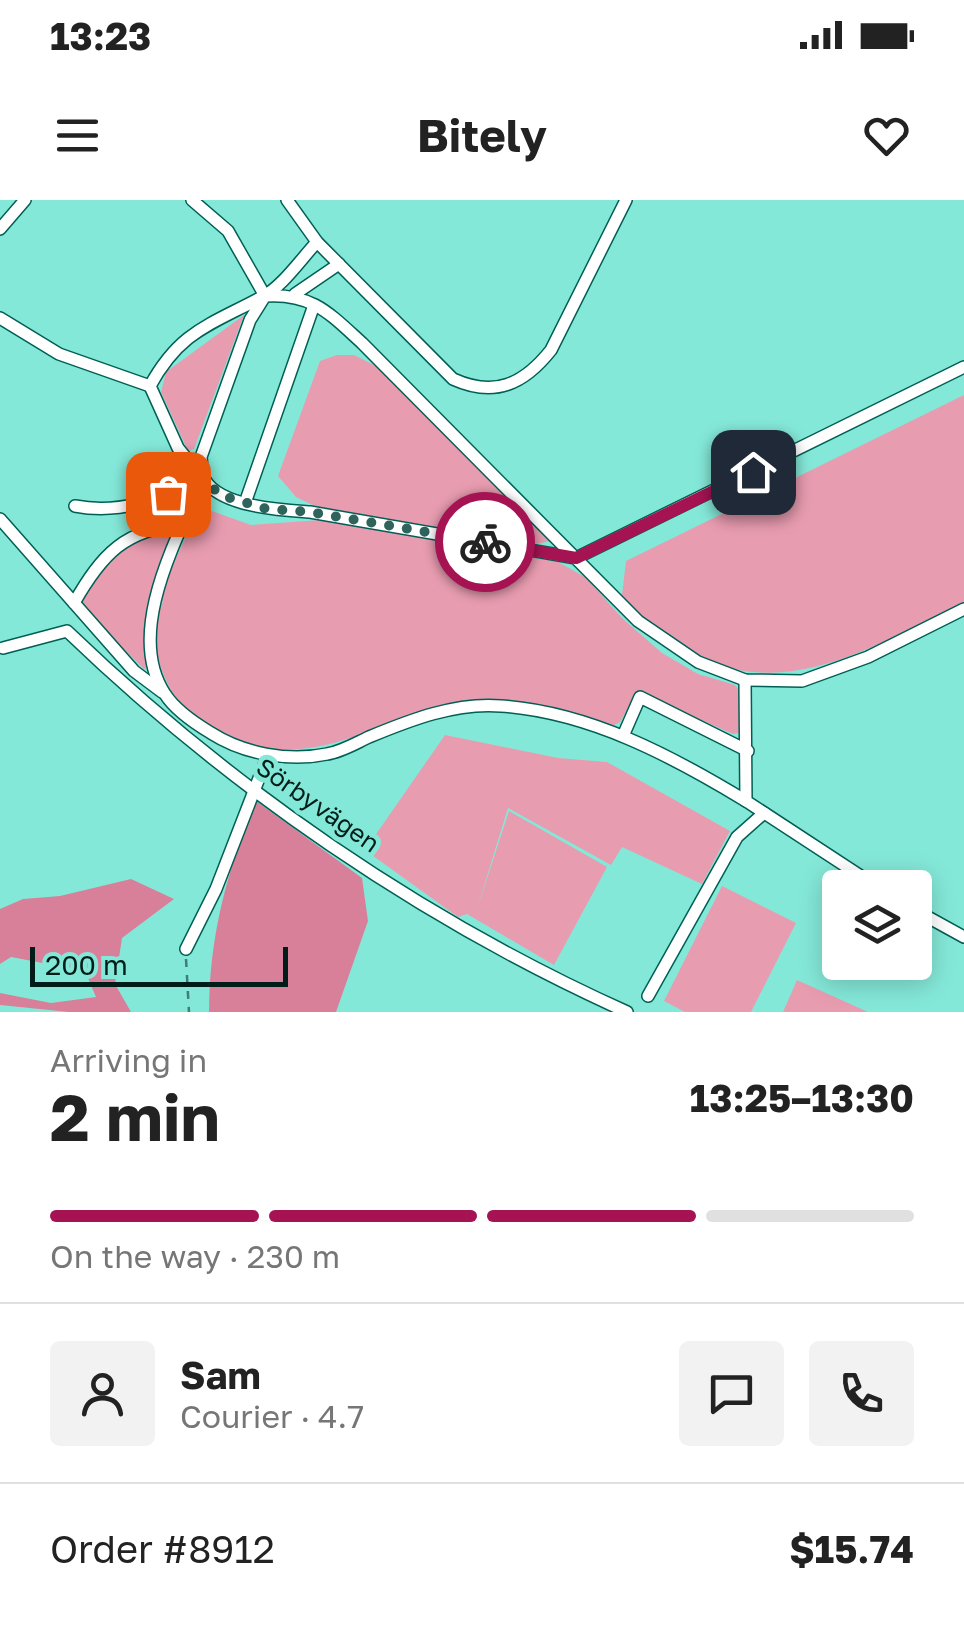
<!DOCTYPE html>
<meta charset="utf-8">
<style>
body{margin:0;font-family:"Golos Text",sans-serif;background:#f2f2f2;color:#222;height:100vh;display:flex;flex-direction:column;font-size:38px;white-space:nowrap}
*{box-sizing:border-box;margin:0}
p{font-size:32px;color:#767676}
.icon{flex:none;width:55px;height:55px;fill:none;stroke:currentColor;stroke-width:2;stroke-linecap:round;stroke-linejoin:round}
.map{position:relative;height:812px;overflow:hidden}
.details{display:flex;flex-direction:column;background:#fff;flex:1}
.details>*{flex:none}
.controls{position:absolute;left:822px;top:670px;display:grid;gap:20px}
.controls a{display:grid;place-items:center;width:110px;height:110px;border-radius:10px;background:#fff;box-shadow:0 5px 25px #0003;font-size:50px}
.scale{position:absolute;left:30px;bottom:25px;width:258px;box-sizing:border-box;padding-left:10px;border:5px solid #001d19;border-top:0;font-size:28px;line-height:35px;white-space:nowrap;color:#001d19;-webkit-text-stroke:8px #84e8d8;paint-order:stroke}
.pin{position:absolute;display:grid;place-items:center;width:85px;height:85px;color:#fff;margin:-42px;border-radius:20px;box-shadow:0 5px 15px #0006}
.courier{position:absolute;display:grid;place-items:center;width:100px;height:100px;margin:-50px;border:8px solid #a51353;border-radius:50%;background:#fff;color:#222;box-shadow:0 2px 12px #0007}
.overview em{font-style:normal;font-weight:700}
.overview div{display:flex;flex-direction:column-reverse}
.overview{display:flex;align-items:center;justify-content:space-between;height:170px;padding:0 50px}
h1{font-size:65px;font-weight:700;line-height:75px}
.bar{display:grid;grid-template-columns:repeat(4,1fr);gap:15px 10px;align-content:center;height:120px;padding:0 50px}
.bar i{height:12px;border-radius:8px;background:#e0e0e0}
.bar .on{background:#a51353}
.bar p{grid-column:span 4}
.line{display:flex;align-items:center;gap:25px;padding:0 50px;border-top:2px solid #e0e0e0}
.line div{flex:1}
.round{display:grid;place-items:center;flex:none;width:105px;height:105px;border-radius:10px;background:#f2f2f2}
.status{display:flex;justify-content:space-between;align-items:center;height:70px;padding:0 50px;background:#fff;direction:ltr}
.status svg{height:28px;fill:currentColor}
header{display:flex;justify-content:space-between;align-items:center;height:130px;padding:0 50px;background:#fff;font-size:45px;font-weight:700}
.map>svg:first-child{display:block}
.green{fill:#e89cb0}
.forest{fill:#d88099}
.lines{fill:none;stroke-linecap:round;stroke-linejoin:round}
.minor-casing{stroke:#005f54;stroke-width:14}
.path{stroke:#3f7e75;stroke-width:2.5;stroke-dasharray:8 8;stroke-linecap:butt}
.minor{stroke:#fff;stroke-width:11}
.done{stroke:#2e645c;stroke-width:10;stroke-dasharray:0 18}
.route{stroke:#a51353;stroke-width:12}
.labels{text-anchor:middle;stroke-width:10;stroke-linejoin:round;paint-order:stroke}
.street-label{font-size:25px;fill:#001d19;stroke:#84e8d8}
</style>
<div class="status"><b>13:23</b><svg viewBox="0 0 49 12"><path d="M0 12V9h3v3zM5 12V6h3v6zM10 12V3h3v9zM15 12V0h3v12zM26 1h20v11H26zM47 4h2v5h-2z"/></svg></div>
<header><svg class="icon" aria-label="menu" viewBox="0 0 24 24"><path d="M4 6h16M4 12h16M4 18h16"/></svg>Bitely<svg class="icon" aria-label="heart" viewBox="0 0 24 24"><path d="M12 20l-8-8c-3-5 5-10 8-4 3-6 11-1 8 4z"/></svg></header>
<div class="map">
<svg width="964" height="812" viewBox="0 0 964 812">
<rect width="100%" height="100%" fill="#84e8d8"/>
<!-- green -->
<g class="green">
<path d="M 244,115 L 194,249 L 188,251 L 161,192 L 166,172 Z"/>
<path d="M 337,155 L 354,155 L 384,170 L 550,341 L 536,344 L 508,340 L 317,307 L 296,297 L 278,276 L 320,161 Z"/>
<path d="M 964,195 L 964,402 C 874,446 776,510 679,445 C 657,430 637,417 622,395 L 626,361 Z"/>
<path d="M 198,310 L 209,310 L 251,325 L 320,320 L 558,362 L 585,377 L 623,419 L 662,453 L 698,474 L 735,485 L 739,490 L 740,533 L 733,534 L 637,492 L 620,522 L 608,528 C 567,514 524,497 481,499 C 387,504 330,578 230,537 C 208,528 183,511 171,490 C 156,464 149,429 163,402 L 157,400 Z"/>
<path d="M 160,330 L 171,335 L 172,340 L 151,392 L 148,468 L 144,469 L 82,408 C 81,370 130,343 160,330 Z"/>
<path d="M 445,535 L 558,558 L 607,562 L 730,631 L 702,684 L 622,647 L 611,665 L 508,608 L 476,712 L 509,611 L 607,667 L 554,765 L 467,714 L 458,717 L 365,650 Z"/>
<path d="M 722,686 L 796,723 L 751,812 L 685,812 L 664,801 Z"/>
<path d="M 797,780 L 868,812 L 783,812 Z"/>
</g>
<!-- forest -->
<g class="forest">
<path d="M 256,601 L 362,678 L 368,721 L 336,812 L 209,812 C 209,737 227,670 256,601 Z"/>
<path d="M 131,679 L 174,699 L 122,738 L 115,784 L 131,812 L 69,812 L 0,805 L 0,793 L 51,803 L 96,797 L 85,771 L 11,757 L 0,764 L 0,709 L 23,699 L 60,696 Z"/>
</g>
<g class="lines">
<!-- minor casing -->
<g class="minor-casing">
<g id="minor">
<path d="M 192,0 L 228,31 L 265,96"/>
<path d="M 287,0 L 317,42 L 453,179 C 495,198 524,184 551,150 L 626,0"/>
<path d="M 0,29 L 25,0"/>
<path d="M 295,94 L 339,64"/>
<path d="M 0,118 L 59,154 L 150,186"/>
<path d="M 964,167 L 576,358 L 310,312 C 282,310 221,307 205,280 C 201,275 202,264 201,257 L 250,120 L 265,96 C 312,93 329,113 362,143 L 638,421 L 698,462 L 745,480 L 802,481 L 868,457 L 964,409"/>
<path d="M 203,279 C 178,337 124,432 165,494 C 175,510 196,524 211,533 C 244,554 289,562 327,554 C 341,552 356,543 369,537 C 410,520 456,502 501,506 C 589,512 672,556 746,601"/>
<path d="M 203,279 L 178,248 L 150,186 C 180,131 210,125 262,97 C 282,87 301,59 317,42"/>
<path d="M 245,303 L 314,105"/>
<path d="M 75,306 C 123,315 159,298 203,279"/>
<path d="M 0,319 L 134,471 L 162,492"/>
<path d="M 74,403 C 102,354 125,329 184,324"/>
<path d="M 3,448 L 67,431 C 229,587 422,720 627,812"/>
<path d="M 745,480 L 746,601 L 879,688"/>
<path d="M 623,536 L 640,497 L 748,551"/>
<path d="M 915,710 L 964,737"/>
<path d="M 186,749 L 216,689 L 268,555"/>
<path d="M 648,796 L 737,637 L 764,613"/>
</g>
</g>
<!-- path -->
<path class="path" d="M 186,759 L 189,812"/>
<!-- minor -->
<use href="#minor" class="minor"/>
</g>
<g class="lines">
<!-- done -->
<path class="done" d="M 168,294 L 204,279 L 220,295 L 267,309 L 310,312 L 485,342"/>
<!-- route -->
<path class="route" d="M 485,342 L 576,358 L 753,272"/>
</g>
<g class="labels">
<!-- street labels -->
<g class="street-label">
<text transform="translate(318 605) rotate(35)" y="9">Sörbyvägen</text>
</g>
</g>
</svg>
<div class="controls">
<a><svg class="icon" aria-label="layers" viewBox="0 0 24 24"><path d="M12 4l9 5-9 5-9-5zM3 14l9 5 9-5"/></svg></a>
</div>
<div class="scale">200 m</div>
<div class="pin" style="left:168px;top:294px;background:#ea580c"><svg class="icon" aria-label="bag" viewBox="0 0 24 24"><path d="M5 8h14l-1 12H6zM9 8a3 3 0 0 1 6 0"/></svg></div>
<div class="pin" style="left:753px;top:272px;background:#1f2937"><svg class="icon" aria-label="home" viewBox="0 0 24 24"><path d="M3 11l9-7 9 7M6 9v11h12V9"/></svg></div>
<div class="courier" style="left:485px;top:342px"><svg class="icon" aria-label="bike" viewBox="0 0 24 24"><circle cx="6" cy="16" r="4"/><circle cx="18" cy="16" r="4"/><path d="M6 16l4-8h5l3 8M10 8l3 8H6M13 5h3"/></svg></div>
</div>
<section class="details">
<div class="overview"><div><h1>2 min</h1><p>Arriving in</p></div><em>13:25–13:30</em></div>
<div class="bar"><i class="on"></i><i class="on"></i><i class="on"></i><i></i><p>On the way · 230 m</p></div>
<div class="line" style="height:180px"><a class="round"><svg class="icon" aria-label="person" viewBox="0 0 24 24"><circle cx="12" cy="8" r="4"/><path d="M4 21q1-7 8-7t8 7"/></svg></a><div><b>Sam</b><p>Courier · 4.7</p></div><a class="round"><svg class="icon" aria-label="chat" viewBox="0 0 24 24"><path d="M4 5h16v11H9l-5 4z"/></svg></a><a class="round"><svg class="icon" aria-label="phone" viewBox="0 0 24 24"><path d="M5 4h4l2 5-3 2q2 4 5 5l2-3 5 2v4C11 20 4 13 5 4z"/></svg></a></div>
<div class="line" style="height:130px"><div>Order #8912</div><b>$15.74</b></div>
</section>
